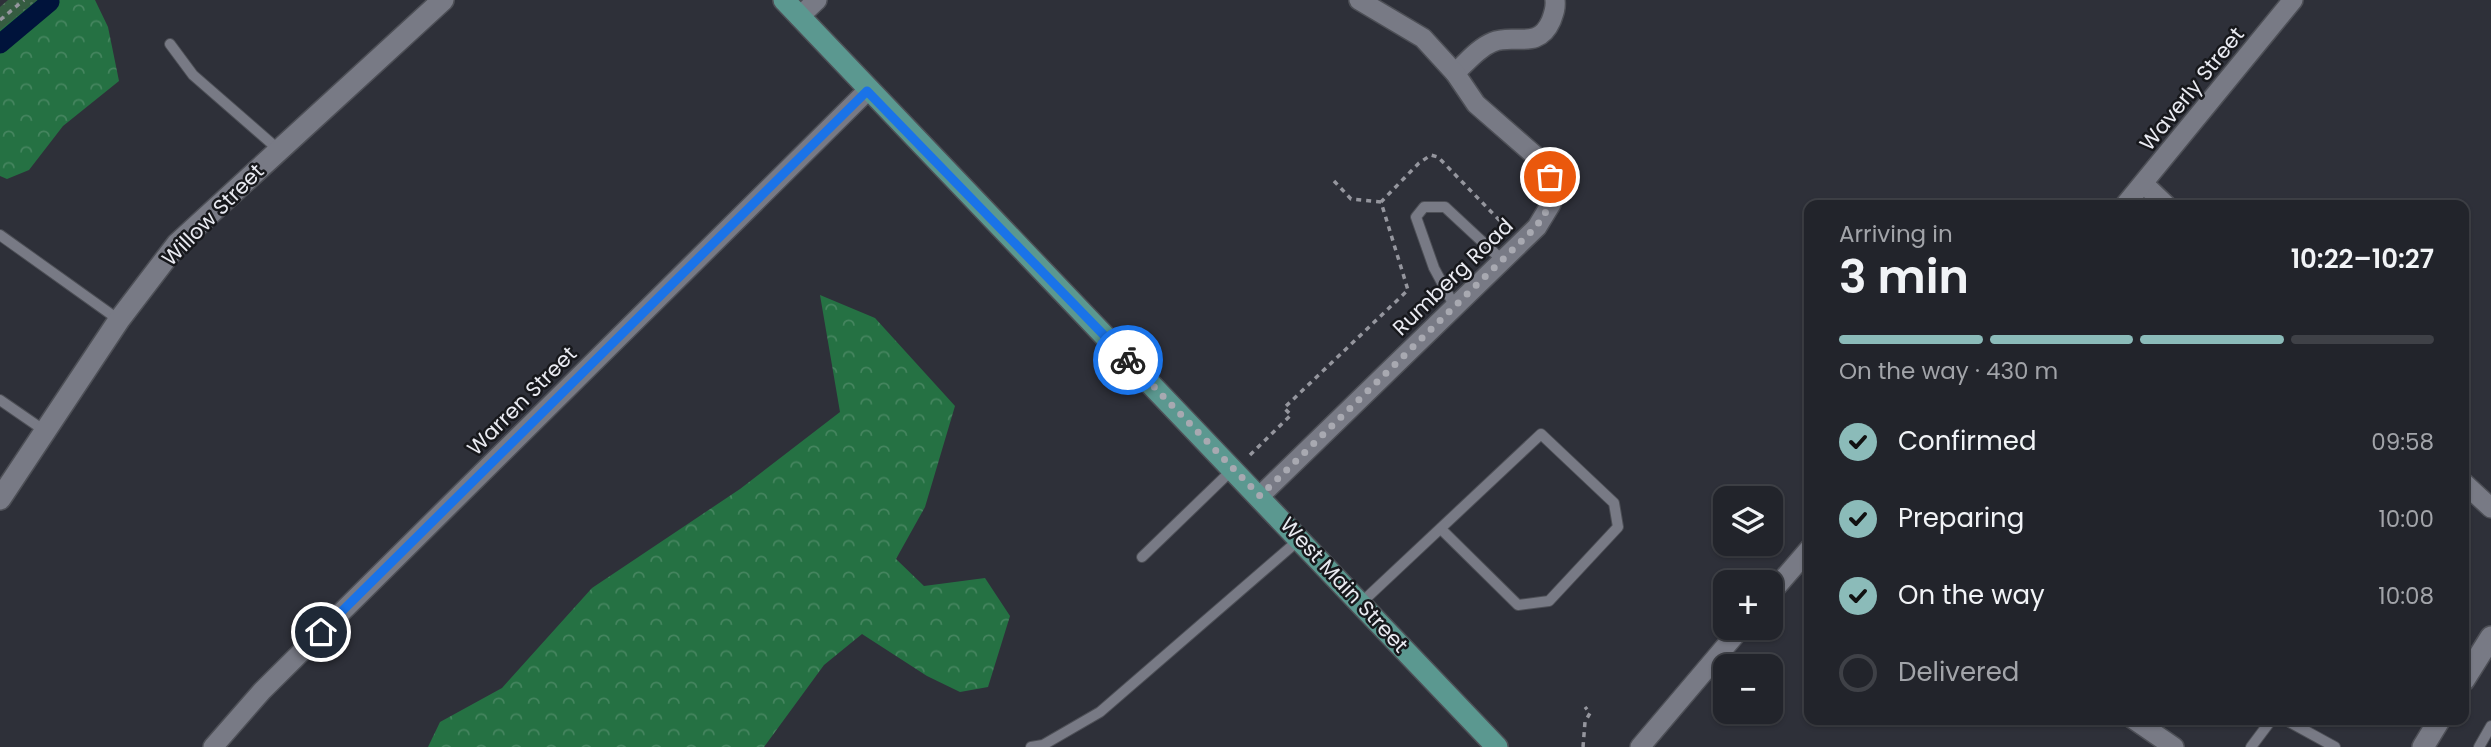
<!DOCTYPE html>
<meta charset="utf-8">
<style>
body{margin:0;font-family:Poppins,sans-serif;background:#2e3037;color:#f1f3f6;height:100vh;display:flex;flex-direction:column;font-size:26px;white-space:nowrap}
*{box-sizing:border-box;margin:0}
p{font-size:23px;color:#a2a4a9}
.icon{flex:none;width:38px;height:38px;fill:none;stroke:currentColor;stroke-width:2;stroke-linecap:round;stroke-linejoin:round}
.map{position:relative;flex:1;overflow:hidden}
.side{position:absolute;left:1804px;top:200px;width:665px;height:525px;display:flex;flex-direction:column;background:#22242b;border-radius:14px;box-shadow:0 2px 5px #0004,0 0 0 2px #3f4147}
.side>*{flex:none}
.controls{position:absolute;left:1713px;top:486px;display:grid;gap:14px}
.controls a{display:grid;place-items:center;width:70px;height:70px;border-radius:14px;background:#22242b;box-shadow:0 2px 5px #0004,0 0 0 2px #3f4147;font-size:35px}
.pin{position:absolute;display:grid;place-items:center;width:60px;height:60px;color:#fff;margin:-30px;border:4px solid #fff;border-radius:50%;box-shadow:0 2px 7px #0007}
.courier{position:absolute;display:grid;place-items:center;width:70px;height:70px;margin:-35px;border:5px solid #1a73e8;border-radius:50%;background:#fff;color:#222;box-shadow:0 2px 9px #0007}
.headline em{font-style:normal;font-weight:600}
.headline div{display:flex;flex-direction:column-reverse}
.headline{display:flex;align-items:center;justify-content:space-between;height:119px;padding:0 35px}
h1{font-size:46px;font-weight:600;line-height:52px}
.bar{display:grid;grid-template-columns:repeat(4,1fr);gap:10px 7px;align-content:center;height:84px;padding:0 35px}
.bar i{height:9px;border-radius:5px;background:#3f4147}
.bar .selected{background:#8bbbb9}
.bar p{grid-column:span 4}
ol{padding:0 35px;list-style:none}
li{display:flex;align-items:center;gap:21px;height:77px}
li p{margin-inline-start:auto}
li .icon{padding:7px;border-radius:50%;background:#8bbbb9;color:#111;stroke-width:4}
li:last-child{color:#a2a4a9}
li i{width:38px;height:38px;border:4px solid #3f4147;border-radius:50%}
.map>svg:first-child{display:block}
.grass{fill:url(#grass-dots)}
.forest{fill:url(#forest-crowns)}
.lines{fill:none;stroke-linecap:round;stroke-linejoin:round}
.canal{stroke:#00133b;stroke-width:19}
.service-casing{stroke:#4d4f56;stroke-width:12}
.minor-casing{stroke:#4d4f56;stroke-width:22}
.tertiary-casing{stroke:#4d4f56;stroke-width:24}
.primary-casing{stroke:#4d4f56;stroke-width:24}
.path{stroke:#95969e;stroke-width:3.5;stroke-dasharray:5 5;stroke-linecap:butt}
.service{stroke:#787a85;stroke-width:10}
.minor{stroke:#787a85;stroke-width:19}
.tertiary{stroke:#787a85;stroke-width:21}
.primary{stroke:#5b9890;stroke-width:21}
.done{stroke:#a8a9b1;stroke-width:7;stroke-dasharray:0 12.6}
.route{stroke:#1a73e8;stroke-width:9}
.labels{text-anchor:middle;stroke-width:5;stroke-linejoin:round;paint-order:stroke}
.street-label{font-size:21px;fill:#e9eaf1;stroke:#17181c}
</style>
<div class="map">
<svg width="2491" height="747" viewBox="0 0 2491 747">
<defs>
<pattern id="grass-dots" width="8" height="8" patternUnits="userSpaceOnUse" patternTransform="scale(1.75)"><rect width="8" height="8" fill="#355c41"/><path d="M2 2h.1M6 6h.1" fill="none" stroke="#52745d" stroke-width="1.8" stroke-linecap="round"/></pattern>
<pattern id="forest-crowns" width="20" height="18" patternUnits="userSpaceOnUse" patternTransform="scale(1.75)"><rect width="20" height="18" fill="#257143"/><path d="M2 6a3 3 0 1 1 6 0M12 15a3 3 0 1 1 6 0" fill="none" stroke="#45855f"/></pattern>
</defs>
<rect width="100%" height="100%" fill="#2e3039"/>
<!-- grass -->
<path class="grass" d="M 8,0 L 76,0 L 0,54 L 0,7 Z"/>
<!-- forest -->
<g class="forest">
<path d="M 37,0 L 95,0 L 108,27 L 119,81 L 63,126 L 29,170 L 7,179 L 0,176 L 0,30 Z"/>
<path d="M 820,295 L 875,318 L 955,406 L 925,507 L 896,559 L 924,586 L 985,578 L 1010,616 L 988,687 L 960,692 L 927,676 L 862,634 L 824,665 L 764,747 L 428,747 L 440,722 L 502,688 L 592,588 L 740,489 L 840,412 Z"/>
</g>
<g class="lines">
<!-- canal -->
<path class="canal" d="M 0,44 L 50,2"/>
<!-- service casing -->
<g class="service-casing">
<g id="service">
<path d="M 170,44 L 193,75 L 279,150"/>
<path d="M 0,235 L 119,320"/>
<path d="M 1455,307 L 1434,268 L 1416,217 L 1424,207 L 1445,207 L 1502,260"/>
<path d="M 0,400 L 45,431"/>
<path d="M 1142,557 L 1233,469"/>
<path d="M 1361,603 L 1541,434 L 1614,503 L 1618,527 L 1549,601 L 1518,605 L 1442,530"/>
<path d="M 2284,719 L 2335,747"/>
<path d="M 1031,747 L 1043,745 L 1100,712 L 1300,539"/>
<path d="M 2251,747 L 2272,719"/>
<path d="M 2479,747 L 2491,726"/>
</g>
</g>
<!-- minor casing -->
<g class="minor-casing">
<g id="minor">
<path d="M 799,17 L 817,0"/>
<path d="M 1455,73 C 1467,62 1478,48 1493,42 C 1513,33 1538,51 1551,21 C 1554,13 1556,8 1555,0"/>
<path d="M 2144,184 L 2166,205"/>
<path d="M 2125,205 L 2293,0"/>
<path d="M 2464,483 L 2491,508"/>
<path d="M 1260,496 L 1537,227 L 1551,204 L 1550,177 L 1539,159 L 1476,104 L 1455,73 L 1423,38 L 1359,0"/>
<path d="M 1771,593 L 1810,548"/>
<path d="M 2133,719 L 2174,747"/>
<path d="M 213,747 L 262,691 L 867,91"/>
<path d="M 1640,747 L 1741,628"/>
</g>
</g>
<!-- tertiary casing -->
<g class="tertiary-casing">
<g id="tertiary">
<path d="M 0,499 L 119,320 L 177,244 L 443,0"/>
<path d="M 2464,680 L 2491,637"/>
<path d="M 2423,747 L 2440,719"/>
</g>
</g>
<!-- primary casing -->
<g class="primary-casing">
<path id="primary" d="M 784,0 L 1497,747"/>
</g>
<!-- path -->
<g class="path">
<path d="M 0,20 L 24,0"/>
<path d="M 1334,181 L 1351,199 L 1381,202"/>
<path d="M 1250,455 L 1291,415 L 1284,408 L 1408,290 L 1381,202 L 1419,163 L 1431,155 L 1438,157 L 1503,224"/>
<path d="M 1583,747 L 1585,722 L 1590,713 L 1585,707"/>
</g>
<!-- service -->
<use href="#service" class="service"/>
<!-- minor -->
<use href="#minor" class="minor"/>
<!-- tertiary -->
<use href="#tertiary" class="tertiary"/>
<!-- primary -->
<use href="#primary" class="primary"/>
</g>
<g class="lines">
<!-- done -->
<path class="done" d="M 1128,360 L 1260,496 L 1536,227 L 1551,204 L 1550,177"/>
<!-- route -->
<path class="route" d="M 321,632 L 867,91 L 1128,360"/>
</g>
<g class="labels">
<!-- street labels -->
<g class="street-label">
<text transform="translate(2192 89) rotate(-51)" y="7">Waverly Street</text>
<text transform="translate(213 215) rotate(-45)" y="7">Willow Street</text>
<text transform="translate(1453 277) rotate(-44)" y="7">Rumberg Road</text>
<text transform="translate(522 401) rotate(-45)" y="7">Warren Street</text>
<text transform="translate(1344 585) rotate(47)" y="7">West Main Street</text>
</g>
</g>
</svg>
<div class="controls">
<a><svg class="icon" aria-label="layers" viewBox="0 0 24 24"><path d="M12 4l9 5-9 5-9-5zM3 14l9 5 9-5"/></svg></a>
<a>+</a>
<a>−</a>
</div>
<div class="pin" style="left:1550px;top:177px;background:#ea580c"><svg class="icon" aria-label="bag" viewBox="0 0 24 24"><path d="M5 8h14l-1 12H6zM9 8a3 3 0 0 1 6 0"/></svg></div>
<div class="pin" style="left:321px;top:632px;background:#1f2937"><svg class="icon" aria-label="home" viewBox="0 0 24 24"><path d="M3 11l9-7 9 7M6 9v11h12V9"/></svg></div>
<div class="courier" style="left:1128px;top:360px"><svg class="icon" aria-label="bike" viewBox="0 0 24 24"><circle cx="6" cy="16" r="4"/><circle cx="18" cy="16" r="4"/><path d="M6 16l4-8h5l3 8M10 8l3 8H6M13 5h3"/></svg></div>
<section class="side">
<div class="headline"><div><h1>3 min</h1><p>Arriving in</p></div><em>10:22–10:27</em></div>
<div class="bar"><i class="selected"></i><i class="selected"></i><i class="selected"></i><i></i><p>On the way · 430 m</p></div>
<ol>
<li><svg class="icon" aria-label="check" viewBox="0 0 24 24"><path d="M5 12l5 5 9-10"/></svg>Confirmed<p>09:58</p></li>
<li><svg class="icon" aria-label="check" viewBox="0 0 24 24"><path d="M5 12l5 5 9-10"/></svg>Preparing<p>10:00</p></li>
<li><svg class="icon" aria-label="check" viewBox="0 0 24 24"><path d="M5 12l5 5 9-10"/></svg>On the way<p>10:08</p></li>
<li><i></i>Delivered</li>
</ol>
</section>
</div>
